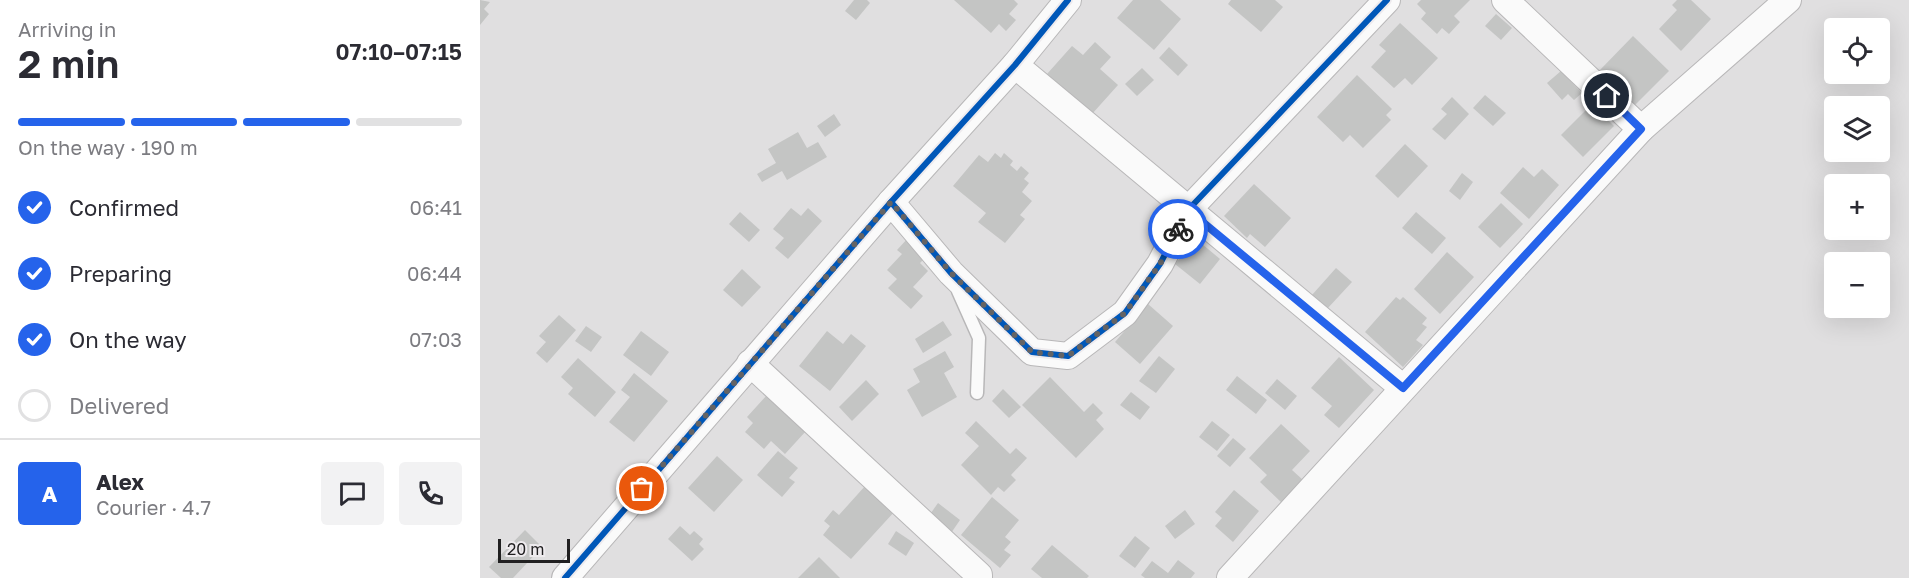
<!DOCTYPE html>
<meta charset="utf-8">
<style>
body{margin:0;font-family:"Golos Text",sans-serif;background:#f2f2f3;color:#2b2b33;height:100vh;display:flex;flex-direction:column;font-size:22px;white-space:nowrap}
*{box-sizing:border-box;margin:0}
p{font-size:20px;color:#7c7c81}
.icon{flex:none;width:33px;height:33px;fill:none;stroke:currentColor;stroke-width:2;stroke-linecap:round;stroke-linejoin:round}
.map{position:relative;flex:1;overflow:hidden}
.panel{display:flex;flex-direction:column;background:#fff;width:480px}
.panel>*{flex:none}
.controls{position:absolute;left:1344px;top:18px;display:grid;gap:12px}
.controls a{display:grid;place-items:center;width:66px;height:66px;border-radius:6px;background:#fff;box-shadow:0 6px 24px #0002;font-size:30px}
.scale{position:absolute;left:18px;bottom:15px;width:72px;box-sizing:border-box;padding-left:6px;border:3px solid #212021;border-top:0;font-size:16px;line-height:21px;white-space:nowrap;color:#212021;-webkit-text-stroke:4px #eeebee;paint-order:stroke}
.pin{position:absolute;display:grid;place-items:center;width:51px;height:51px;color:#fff;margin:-26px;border:3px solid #fff;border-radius:50%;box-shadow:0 2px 6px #0007}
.courier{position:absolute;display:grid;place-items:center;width:60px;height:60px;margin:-30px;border:4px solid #2563eb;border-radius:50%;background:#fff;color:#222;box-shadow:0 2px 8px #0007}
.summary em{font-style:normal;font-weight:600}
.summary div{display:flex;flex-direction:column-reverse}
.summary{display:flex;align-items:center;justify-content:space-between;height:102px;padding:0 18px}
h1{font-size:39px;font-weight:600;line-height:45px}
.bar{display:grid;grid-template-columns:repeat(4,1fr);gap:9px 6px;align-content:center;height:72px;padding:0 18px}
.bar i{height:8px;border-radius:4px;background:#e1e1e2}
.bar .active{background:#2563eb}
.bar p{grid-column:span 4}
.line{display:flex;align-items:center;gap:15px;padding:0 18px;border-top:2px solid #e1e1e2}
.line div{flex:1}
.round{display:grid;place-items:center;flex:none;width:63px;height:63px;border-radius:6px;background:#f2f2f3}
ol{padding:0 18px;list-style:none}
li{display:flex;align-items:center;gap:18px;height:66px}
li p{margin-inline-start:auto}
li .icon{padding:6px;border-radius:50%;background:#2563eb;color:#fff;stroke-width:4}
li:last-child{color:#7c7c81}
li i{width:33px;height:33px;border:3px solid #e1e1e2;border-radius:50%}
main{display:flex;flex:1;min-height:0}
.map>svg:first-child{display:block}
.building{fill:#c4c5c4}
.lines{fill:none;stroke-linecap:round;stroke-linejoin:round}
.service-casing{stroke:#b8b7b8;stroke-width:15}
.minor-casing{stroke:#b8b7b8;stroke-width:28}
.service{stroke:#fafafa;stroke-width:12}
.minor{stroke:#fafafa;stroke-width:26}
.cycleway-casing{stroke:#eeebee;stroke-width:10}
.cycleway{stroke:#0057b8;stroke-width:6}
.done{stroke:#646364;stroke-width:6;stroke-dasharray:0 10.8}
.route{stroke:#2563eb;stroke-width:8}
</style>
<main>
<section class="panel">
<div class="summary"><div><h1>2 min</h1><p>Arriving in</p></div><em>07:10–07:15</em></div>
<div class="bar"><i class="active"></i><i class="active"></i><i class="active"></i><i></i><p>On the way · 190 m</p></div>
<ol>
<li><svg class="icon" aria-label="check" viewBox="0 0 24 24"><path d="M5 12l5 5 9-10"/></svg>Confirmed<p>06:41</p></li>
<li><svg class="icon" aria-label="check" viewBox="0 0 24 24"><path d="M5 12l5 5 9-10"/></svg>Preparing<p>06:44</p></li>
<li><svg class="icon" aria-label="check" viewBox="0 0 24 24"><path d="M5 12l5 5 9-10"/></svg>On the way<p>07:03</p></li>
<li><i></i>Delivered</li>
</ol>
<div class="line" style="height:108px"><b class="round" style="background:#2563eb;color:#fff">A</b><div><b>Alex</b><p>Courier · 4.7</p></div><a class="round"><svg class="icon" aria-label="chat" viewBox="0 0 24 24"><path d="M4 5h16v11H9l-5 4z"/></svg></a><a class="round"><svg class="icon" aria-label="phone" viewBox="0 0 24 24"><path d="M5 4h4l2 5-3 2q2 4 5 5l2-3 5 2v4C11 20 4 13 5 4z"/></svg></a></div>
</section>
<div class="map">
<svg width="1429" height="578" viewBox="0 0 1429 578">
<rect width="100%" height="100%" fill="#e0dfe0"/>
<!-- building -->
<g class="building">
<path d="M 0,0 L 10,2 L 4,9 L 9,14 L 0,25 Z"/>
<path d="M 374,0 L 387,0 L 390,3 L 376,20 L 365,11 Z"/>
<path d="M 474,0 L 534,0 L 538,4 L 529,14 L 536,20 L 526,31 L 519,24 L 511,33 Z"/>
<path d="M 653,0 L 680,0 L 701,19 L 674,50 L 637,18 Z"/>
<path d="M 751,0 L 795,0 L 803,7 L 781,32 L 748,4 Z"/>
<path d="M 941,0 L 990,0 L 974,16 L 980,22 L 969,34 L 962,28 L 957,34 L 941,19 L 946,13 L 937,4 Z"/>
<path d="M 1197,0 L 1211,0 L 1231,19 L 1201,51 L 1179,29 L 1197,10 L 1192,5 Z"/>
<path d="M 1016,14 L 1032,28 L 1021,40 L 1005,26 Z"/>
<path d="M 920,23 L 958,58 L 932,85 L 925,78 L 914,88 L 891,67 L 906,51 L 899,45 Z"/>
<path d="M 1153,36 L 1189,71 L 1155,105 L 1119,71 Z"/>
<path d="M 615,42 L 631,57 L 620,69 L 638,85 L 612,114 L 567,74 L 592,46 L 603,55 Z"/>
<path d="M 689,47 L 708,65 L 698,76 L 679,58 Z"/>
<path d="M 662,68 L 674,80 L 657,96 L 645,84 Z"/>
<path d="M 1081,71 L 1102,93 L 1094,100 L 1088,94 L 1082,100 L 1067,83 Z"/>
<path d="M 877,75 L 912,109 L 906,115 L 911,120 L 883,148 L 870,135 L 863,142 L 837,117 Z"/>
<path d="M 1005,95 L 1026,113 L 1013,126 L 993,108 Z"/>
<path d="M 972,97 L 989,114 L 965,140 L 952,129 L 967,114 L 961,109 Z"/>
<path d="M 1112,104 L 1134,126 L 1103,157 L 1081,135 Z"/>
<path d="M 354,114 L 361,125 L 345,137 L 337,126 Z"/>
<path d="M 318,132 L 327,148 L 338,142 L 347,157 L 307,180 L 302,171 L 282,182 L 277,174 L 296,163 L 288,149 Z"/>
<path d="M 925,144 L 948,166 L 918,198 L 895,176 Z"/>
<path d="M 515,153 L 521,158 L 524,153 L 533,161 L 530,165 L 537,171 L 541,166 L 549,173 L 544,179 L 549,183 L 542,192 L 552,201 L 540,215 L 545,219 L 525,243 L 498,222 L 506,213 L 473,186 L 499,155 L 508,162 Z"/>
<path d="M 1043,167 L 1054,177 L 1062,169 L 1079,185 L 1049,219 L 1020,193 Z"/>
<path d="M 982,173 L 993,182 L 980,200 L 969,191 Z"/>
<path d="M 774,184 L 811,218 L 785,247 L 770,234 L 767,238 L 744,216 Z"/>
<path d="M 1021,203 L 1043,224 L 1020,248 L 998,227 Z"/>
<path d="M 311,208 L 321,216 L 328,208 L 342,221 L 308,259 L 295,248 L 304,238 L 293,229 Z"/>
<path d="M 260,212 L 280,230 L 269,242 L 249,224 Z"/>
<path d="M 936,212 L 966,238 L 952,254 L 922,228 Z"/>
<path d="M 429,237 L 448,255 L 440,263 L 448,271 L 433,287 L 443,296 L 431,309 L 408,288 L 417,279 L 407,270 L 422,254 L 417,250 Z"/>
<path d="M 716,239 L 740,259 L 720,284 L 695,264 Z"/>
<path d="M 967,252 L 994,277 L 960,314 L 934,289 Z"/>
<path d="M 856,268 L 872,282 L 847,309 L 832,295 Z"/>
<path d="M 262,269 L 281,287 L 262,307 L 243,290 Z"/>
<path d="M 916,297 L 920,300 L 923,297 L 947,318 L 942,324 L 947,327 L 936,340 L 943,345 L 923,367 L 885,332 Z"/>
<path d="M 668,304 L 693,326 L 660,364 L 635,342 Z"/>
<path d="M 79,315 L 96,330 L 67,363 L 56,353 L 66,342 L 59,336 Z"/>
<path d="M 463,321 L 472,335 L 443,353 L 435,339 Z"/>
<path d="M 106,326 L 122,337 L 111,352 L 95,341 Z"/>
<path d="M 161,331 L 189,352 L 171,376 L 143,355 Z"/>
<path d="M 347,331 L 363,344 L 371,334 L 386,346 L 350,391 L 319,366 Z"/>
<path d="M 465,351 L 474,367 L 464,373 L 477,397 L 442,417 L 427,390 L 440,382 L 433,369 Z"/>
<path d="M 679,356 L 695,369 L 676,393 L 659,381 Z"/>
<path d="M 859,357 L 894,390 L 859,428 L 844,415 L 852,406 L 831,388 Z"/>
<path d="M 98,358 L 136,392 L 115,417 L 88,394 L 93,388 L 81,377 Z"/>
<path d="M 154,373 L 188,401 L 154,442 L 129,422 L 150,397 L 141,390 Z"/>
<path d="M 757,376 L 787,400 L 776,414 L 746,390 Z"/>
<path d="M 570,377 L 604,412 L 613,403 L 623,413 L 616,420 L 624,429 L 596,458 L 542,405 Z"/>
<path d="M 797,379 L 817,396 L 805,410 L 785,393 Z"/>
<path d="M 386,380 L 399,394 L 372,421 L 359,407 Z"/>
<path d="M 523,389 L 541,407 L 529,418 L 512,401 Z"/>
<path d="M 651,392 L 670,407 L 660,420 L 640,405 Z"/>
<path d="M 287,395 L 326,431 L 305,454 L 291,441 L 284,449 L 265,432 L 273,423 L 267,417 Z"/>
<path d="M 496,421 L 530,454 L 536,448 L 547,458 L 531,475 L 536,480 L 524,492 L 518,487 L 511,495 L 481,465 L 499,446 L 485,433 Z"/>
<path d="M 732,421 L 750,435 L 737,451 L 719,437 Z"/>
<path d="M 801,424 L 830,451 L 812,470 L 823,480 L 802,503 L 780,482 L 787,475 L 769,458 Z"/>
<path d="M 753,438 L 766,449 L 750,467 L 737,456 Z"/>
<path d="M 298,451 L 318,468 L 309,478 L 315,482 L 302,497 L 277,475 Z"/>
<path d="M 237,456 L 263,480 L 234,512 L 208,488 Z"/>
<path d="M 386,485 L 415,511 L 371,559 L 343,535 L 350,526 L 344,521 L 353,510 L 359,515 Z"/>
<path d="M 754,490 L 779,511 L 753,542 L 735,526 L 742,518 L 735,512 Z"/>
<path d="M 512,497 L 539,520 L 525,537 L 531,542 L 524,550 L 531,555 L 520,568 L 481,535 Z"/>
<path d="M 458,503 L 480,520 L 469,536 L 446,520 Z"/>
<path d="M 705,510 L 715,524 L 695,539 L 685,526 Z"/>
<path d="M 200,526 L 210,535 L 214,531 L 223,539 L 219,544 L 224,549 L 212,561 L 188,539 Z"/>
<path d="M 45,530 L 62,547 L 33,578 L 21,578 L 9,567 Z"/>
<path d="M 416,531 L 434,543 L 426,556 L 408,544 Z"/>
<path d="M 655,536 L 670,548 L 655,568 L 639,556 Z"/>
<path d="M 572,545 L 609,576 L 607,578 L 562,578 L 551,569 Z"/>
<path d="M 339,557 L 360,578 L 318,578 Z"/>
<path d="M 698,560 L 715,573 L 711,578 L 665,578 L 661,575 L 672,561 L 688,573 Z"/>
</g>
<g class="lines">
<!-- service casing -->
<g class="service-casing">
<path id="service" d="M 478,291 L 499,338 L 497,393"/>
</g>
<!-- minor casing -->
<g class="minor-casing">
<g id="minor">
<path d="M 1025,0 L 1161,129 L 1308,0"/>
<path d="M 535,65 L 923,388"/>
<path d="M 411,202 L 471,273 L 552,352 L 588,356 L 645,313 L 680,264 L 708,210 L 907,0"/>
<path d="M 270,363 L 499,575 L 499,578"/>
<path d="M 85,578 L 411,202 L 535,65 L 588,0"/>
<path d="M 750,578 L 1161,129"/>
</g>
</g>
<!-- service -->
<use href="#service" class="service"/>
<!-- minor -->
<use href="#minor" class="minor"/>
<!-- cycleway casing -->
<g class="cycleway-casing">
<g id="cycleway">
<path d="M 411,202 L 471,273 L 552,352 L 588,356 L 645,313 L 680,264 L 708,210 L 907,0"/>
<path d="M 85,578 L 411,202 L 535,65 L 588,0"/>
</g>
</g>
<!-- cycleway -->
<use href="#cycleway" class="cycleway"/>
</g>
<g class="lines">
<!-- done -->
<path class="done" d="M 162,489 L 411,202 L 471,273 L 552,352 L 588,356 L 645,313 L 680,264 L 698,229"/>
<!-- route -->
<path class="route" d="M 698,229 L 708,210 L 923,388 L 1161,129 L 1127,96"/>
</g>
</svg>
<div class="controls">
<a><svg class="icon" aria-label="locate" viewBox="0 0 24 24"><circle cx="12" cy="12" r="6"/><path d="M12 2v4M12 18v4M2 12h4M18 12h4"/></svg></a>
<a><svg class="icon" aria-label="layers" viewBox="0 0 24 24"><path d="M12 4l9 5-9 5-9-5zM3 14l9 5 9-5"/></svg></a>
<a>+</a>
<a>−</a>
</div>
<div class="scale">20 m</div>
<div class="pin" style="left:162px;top:489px;background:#ea580c"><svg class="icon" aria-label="bag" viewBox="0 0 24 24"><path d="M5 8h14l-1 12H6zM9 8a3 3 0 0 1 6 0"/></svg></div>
<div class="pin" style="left:1127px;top:96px;background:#1f2937"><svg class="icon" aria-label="home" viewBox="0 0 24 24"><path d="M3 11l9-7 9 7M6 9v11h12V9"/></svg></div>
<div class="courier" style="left:698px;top:229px"><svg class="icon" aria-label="bike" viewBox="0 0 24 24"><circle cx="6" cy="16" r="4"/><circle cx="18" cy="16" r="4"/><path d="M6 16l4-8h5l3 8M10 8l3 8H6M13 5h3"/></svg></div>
</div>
</main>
